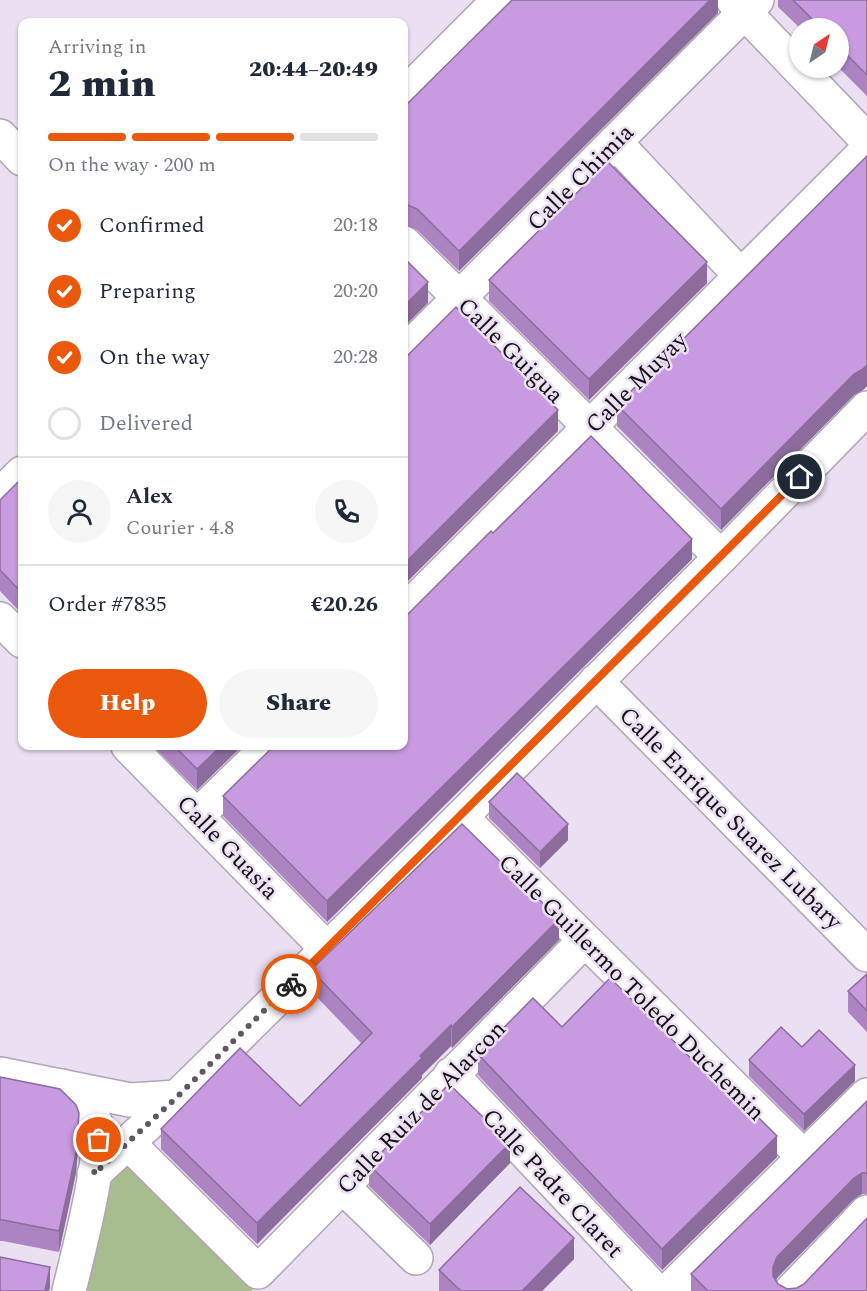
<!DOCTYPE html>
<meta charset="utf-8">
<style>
body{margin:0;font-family:Spectral,serif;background:#f6f6f7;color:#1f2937;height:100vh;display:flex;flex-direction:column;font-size:22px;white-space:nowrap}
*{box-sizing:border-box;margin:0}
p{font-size:20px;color:#747a83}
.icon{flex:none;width:33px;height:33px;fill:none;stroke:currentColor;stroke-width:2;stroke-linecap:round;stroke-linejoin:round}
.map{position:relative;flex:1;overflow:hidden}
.sheet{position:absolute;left:18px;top:18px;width:390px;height:732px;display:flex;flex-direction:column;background:#fff;border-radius:12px;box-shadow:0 2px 4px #0004}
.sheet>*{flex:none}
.needle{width:39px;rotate:35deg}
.tools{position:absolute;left:789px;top:18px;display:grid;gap:12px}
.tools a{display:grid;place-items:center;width:60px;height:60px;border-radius:50%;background:#fff;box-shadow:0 2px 4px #0004;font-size:30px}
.pin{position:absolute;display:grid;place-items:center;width:51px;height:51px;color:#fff;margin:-26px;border:3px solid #fff;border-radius:50%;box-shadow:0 2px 6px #0007}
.courier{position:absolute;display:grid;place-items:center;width:60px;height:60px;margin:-30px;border:4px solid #ea580c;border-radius:50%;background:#fff;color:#222;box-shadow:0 2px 8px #0007}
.head em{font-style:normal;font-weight:800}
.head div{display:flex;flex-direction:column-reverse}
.head{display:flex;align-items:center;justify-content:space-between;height:102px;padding:0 30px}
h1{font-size:39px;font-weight:800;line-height:45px}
.bar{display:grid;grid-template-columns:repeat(4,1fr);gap:9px 6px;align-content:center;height:72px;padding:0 30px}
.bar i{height:8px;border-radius:4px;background:#e0e1e3}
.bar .current{background:#ea580c}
.bar p{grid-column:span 4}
.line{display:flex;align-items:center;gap:15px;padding:0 30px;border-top:2px solid #e0e1e3}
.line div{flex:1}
.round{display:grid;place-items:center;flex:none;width:63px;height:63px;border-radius:32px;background:#f6f6f7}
ol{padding:0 30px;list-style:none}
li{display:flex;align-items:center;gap:18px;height:66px}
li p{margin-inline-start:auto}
li .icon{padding:6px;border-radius:50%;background:#ea580c;color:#fff;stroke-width:4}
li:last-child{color:#747a83}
li i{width:33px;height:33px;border:3px solid #e0e1e3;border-radius:50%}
.button{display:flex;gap:12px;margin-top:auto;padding:12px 30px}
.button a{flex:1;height:69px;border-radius:36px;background:#ea580c;color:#fff;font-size:24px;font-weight:800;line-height:69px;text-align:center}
.button a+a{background:#f6f6f7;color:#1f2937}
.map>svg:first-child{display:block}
.green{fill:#a8bd8f}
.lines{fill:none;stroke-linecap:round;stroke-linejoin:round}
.minor-casing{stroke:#b0a4b6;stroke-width:36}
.minor{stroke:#fff;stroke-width:33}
.wall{fill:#ac84c1}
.shaded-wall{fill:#8c6c9d}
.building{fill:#c89ae0;stroke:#8c6c9d;stroke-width:1.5}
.done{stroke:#5f5863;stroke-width:6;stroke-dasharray:0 10.8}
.route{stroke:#ea580c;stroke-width:8}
.labels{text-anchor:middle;stroke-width:5;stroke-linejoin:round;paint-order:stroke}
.street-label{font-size:24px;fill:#141016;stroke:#ebdff2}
</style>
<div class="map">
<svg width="867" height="1291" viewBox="0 0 867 1291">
<rect width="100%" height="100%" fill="#ebdff2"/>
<!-- green -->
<path class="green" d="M 129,1155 L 258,1284 L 251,1291 L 85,1291 L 110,1174 Z"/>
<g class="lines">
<!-- minor casing -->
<g class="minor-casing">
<g id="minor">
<path d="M 733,0 L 867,140"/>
<path d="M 404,95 L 499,0"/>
<path d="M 0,136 L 22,159"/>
<path d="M 615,142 L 741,276"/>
<path d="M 404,243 L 721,557"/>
<path d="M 404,353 L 757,0"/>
<path d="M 0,495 L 22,473"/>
<path d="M 404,612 L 867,150"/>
<path d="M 0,619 L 22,641"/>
<path d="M 596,681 L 867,955"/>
<path d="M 128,746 L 327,949"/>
<path d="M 198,815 L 269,746"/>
<path d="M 461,817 L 804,1157"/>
<path d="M 0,1074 L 130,1100 L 177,1097"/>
<path d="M 451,1074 L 656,1291"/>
<path d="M 62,1086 C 72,1097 87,1107 94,1119 C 109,1142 76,1260 69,1291"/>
<path d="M 128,1143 L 258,1272 L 584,941"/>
<path d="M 94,1174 L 177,1097 L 461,817 L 721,557 L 867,408"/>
<path d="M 343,1187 L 416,1258"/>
<path d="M 668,1291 L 867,1095"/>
<path d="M 791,1291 L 867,1212"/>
</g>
</g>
<!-- minor -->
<use href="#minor" class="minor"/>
</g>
<!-- wall -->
<g class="wall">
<path d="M 718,0 L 718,13 L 459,271 L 417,230 L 405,225 L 404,223 L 404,107 Z"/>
<path d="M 778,0 L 867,0 L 867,96 L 838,67 L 838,28 L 800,28 L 778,7 Z"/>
<path d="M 867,156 L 867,386 L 863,390 L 854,395 L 721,530 L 617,426 L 617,405 Z"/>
<path d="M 489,280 L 707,283 L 589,400 L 489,301 Z"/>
<path d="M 22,478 L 22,614 L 0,591 L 0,500 Z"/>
<path d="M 493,533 L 692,559 L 327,922 L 223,816 L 223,796 Z"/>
<path d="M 153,746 L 242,746 L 197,790 Z"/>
<path d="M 489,802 L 568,840 L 540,868 L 489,818 Z"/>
<path d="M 559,940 L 452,1048 L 451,1046 L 422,1075 L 422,1078 L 257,1244 L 161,1149 L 161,1129 L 300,1106 L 361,1043 L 311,991 L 311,970 Z"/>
<path d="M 867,974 L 867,1032 L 848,1012 L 848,991 Z"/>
<path d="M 562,1027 L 777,1157 L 662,1270 L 478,1075 L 478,1054 Z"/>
<path d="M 802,1047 L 855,1081 L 804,1131 L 749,1076 L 749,1060 Z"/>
<path d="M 0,1077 L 79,1134 L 76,1173 L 59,1252 L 3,1241 L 0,1241 Z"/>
<path d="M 867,1101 L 867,1194 L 862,1194 L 854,1199 L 777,1278 L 776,1281 L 778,1284 L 787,1289 L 867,1291 L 691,1291 L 691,1274 Z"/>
<path d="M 510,1163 L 430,1245 L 369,1186 L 369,1165 Z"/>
<path d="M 574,1259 L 542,1291 L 439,1291 L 439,1270 Z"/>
</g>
<!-- shaded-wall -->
<g class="shaded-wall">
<path d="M 710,0 L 718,0 L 718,13 L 459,271 L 459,251 Z"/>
<path d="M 707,262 L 707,283 L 589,400 L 589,379 Z"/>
<path d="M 428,282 L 428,303 L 404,327 L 404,306 Z"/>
<path d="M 867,365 L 867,386 L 863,390 L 854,395 L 721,530 L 721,509 L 854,374 Z"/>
<path d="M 558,410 L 558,431 L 404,585 L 404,564 Z"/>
<path d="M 692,539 L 692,559 L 327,922 L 327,901 Z"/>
<path d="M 221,746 L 242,746 L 197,790 L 197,769 Z"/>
<path d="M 568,824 L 568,840 L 540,868 L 540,852 Z"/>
<path d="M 559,919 L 559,940 L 452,1048 L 452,1027 Z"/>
<path d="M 451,1025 L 451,1046 L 422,1075 L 422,1078 L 257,1244 L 257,1223 Z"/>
<path d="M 855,1065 L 855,1081 L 804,1131 L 804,1114 Z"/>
<path d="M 79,1113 L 79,1134 L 76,1173 L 59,1252 L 59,1231 Z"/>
<path d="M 777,1136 L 777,1157 L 662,1270 L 662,1249 Z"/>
<path d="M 510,1143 L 510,1163 L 430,1245 L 430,1224 Z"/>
<path d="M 862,1173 L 862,1194 L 854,1199 L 777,1278 L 773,1287 L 773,1267 L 777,1257 L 854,1178 Z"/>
<path d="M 574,1238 L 574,1259 L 542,1291 L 522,1291 Z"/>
<path d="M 50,1267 L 50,1288 L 49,1291 L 45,1291 Z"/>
</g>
<!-- building -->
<g class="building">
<path d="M 512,0 L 710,0 L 459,251 L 417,209 L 405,204 L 404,202 L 404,107 Z"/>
<path d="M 793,0 L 867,0 L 867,75 L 838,46 L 838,28 L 821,28 Z"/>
<path d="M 867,156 L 867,365 L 863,369 L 854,374 L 721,509 L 617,405 Z"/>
<path d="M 608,162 L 707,262 L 589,379 L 489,280 Z"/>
<path d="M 404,258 L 428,282 L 404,306 Z"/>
<path d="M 456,307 L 558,410 L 404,564 L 404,462 L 405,460 L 404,459 L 404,359 Z"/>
<path d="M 591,436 L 692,539 L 327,901 L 223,796 L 274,746 L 404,746 L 404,618 L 491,531 L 493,533 Z"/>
<path d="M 22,478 L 22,593 L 0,570 L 0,500 Z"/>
<path d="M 174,746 L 221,746 L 197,769 Z"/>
<path d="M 517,773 L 568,824 L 540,852 L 489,802 Z"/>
<path d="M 462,824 L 559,919 L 452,1027 L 451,1025 L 420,1056 L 422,1058 L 257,1223 L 161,1129 L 240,1048 L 300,1106 L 372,1033 L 311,970 Z"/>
<path d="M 867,974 L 867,1011 L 848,991 Z"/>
<path d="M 610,978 L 719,1086 L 723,1082 L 777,1136 L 662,1249 L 478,1054 L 533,998 L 562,1027 Z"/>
<path d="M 781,1027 L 802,1047 L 819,1030 L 855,1065 L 804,1114 L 749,1060 Z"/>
<path d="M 0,1077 L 60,1089 L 76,1105 L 79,1113 L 76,1153 L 59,1231 L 3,1220 L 0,1220 Z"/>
<path d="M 449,1084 L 510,1143 L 430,1224 L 369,1165 Z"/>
<path d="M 867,1101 L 867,1173 L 862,1173 L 854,1178 L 777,1257 L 773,1267 L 773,1276 L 778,1284 L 787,1289 L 797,1288 L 804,1284 L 867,1218 L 867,1291 L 708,1291 L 691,1274 Z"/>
<path d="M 520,1187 L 574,1238 L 522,1291 L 461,1291 L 439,1270 Z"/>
<path d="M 0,1257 L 50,1267 L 45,1291 L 0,1291 Z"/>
</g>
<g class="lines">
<!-- done -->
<path class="done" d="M 99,1140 L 94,1174 L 177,1097 L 291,984"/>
<!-- route -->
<path class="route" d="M 291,984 L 800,477"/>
</g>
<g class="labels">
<!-- street labels -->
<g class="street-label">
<text transform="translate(580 177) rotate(-45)" y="8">Calle Chimia</text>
<text transform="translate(511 350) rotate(45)" y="8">Calle Guigua</text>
<text transform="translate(636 382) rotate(-45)" y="8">Calle Muyay</text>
<text transform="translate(731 818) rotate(45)" y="8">Calle Enrique Suarez Lubary</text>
<text transform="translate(228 847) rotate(46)" y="8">Calle Guasia</text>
<text transform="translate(632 987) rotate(45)" y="8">Calle Guillermo Toledo Duchemin</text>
<text transform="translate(421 1107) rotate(-46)" y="8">Calle Ruiz de Alarcon</text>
<text transform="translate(553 1183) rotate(47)" y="8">Calle Padre Claret</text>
</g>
</g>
</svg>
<div class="tools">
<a><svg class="needle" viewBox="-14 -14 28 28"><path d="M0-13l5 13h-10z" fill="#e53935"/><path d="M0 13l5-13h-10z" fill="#747a83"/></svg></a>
</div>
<div class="pin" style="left:99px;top:1140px;background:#ea580c"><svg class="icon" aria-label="bag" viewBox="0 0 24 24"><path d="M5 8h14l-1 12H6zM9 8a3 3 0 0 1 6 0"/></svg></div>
<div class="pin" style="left:800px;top:477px;background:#1f2937"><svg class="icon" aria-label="home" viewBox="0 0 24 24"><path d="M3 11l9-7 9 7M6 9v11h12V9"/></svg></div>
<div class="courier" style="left:291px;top:984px"><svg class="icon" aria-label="bike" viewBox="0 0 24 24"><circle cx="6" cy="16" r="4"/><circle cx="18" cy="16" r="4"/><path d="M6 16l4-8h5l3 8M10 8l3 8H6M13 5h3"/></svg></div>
<section class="sheet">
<div class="head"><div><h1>2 min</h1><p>Arriving in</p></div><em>20:44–20:49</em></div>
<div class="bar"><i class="current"></i><i class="current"></i><i class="current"></i><i></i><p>On the way · 200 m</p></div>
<ol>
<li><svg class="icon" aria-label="check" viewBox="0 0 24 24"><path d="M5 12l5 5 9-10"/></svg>Confirmed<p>20:18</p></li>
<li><svg class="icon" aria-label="check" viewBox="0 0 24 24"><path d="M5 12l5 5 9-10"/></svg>Preparing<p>20:20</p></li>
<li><svg class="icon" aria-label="check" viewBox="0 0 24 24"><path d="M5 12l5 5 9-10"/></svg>On the way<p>20:28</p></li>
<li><i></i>Delivered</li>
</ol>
<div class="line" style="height:108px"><a class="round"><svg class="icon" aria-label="person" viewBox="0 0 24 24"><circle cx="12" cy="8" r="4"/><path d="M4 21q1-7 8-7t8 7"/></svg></a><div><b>Alex</b><p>Courier · 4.8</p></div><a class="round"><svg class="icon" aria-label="phone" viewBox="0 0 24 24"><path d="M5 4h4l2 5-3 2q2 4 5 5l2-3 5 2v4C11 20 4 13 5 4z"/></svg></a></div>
<div class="line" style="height:78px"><div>Order #7835</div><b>€20.26</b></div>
<div class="button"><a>Help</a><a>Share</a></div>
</section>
</div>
